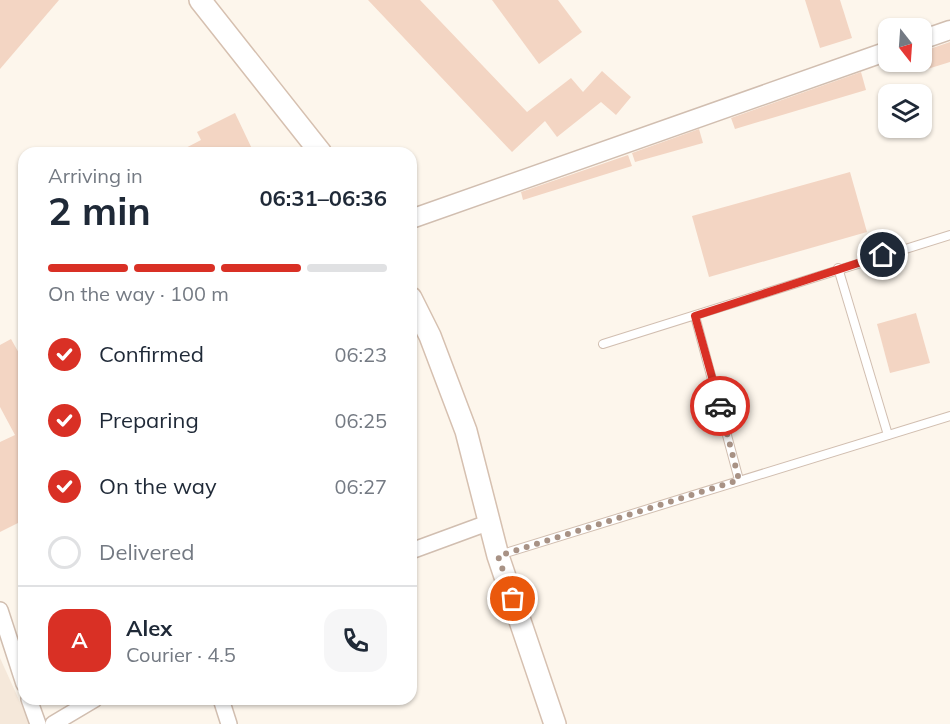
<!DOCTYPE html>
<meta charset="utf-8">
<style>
body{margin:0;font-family:Mulish,sans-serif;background:#f6f6f7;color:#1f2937;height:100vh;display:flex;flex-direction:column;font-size:22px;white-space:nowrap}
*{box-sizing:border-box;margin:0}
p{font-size:20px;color:#747a83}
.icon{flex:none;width:33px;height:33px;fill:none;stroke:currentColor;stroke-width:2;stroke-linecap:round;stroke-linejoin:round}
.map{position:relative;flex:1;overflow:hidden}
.details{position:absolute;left:18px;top:147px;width:399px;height:558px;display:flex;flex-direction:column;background:#fff;border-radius:18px;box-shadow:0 2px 4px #0004}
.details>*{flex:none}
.needle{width:39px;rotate:163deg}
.fabs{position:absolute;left:878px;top:18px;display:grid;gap:12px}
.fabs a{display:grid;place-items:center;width:54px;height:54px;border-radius:12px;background:#fff;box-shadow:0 2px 4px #0004;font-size:30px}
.pin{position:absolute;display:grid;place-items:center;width:51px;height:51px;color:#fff;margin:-26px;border:3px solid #fff;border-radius:50%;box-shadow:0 2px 6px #0007}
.courier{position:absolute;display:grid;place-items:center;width:60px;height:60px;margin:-30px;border:4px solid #d93025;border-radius:50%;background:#fff;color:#222;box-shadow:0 2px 8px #0007}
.overview em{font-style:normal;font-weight:700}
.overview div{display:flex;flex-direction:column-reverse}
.overview{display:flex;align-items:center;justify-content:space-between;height:102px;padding:0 30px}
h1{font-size:39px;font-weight:700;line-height:45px}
.bar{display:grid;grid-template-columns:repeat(4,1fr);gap:9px 6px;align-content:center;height:72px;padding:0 30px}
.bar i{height:8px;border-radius:4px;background:#e0e1e3}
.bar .selected{background:#d93025}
.bar p{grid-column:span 4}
.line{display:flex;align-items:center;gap:15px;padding:0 30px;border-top:2px solid #e0e1e3}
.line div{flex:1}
.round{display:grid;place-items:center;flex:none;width:63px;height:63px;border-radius:18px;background:#f6f6f7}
ol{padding:0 30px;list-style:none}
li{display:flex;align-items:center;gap:18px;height:66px}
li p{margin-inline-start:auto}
li .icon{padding:6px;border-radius:50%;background:#d93025;color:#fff;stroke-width:4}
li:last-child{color:#747a83}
li i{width:33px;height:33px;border:3px solid #e0e1e3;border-radius:50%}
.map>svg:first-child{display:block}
.residential{fill:#f5e8da}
.building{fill:#f3d5c3}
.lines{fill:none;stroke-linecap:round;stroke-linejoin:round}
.service-casing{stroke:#d1beb0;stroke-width:10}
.minor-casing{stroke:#d1beb0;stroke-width:18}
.tertiary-casing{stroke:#d1beb0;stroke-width:21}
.secondary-casing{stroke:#d6c0b0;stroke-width:24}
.service{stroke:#fff;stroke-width:8}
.minor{stroke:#fff;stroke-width:15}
.tertiary{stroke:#fff;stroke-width:18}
.secondary{stroke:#fff;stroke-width:21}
.done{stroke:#a89285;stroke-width:6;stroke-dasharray:0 10.8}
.route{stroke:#d93025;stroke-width:8}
</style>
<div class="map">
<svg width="950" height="724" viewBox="0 0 950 724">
<rect width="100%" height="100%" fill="#fdf6ec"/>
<!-- residential -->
<path class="residential" d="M 0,658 L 30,724 L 0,724 Z"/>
<!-- building -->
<g class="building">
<path d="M 0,0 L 59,0 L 0,69 Z"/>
<path d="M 368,0 L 420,0 L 527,112 L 571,78 L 583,92 L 602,71 L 631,97 L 616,115 L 601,102 L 557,137 L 545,121 L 512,152 Z"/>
<path d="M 492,0 L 558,0 L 582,32 L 539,64 Z"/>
<path d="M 805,0 L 840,0 L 852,38 L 820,48 Z"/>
<path d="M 950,42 L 950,62 L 921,71 L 921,52 Z"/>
<path d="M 861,72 L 866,90 L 735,129 L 731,118 Z"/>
<path d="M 235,113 L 254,153 L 176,153 L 201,140 L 197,132 Z"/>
<path d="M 699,129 L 703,143 L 635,162 L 632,153 Z"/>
<path d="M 628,155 L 632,166 L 523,200 L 521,192 Z"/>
<path d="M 850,172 L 867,232 L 709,277 L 692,216 Z"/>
<path d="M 916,313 L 930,363 L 890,373 L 877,324 Z"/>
<path d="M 11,339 L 24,362 L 24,520 L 0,532 L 0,442 L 15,435 L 0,407 L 0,345 Z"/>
</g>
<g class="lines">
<!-- service casing -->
<g class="service-casing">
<g id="service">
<path d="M 838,268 L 888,435"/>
<path d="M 695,316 L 739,480"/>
<path d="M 603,344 L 950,235"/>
<path d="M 499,555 L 950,416"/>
</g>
</g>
<!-- minor casing -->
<g class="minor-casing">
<g id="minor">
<path d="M 411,551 L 490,522"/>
<path d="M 0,610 L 24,684"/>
<path d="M 29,699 L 38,724"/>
<path d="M 221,699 L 229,724"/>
<path d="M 53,724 L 95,699"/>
</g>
</g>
<!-- tertiary casing -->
<g class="tertiary-casing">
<g id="tertiary">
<path d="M 921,40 L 950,30"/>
<path d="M 411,219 L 888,51"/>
</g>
</g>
<!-- secondary casing -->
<g class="secondary-casing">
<g id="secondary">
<path d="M 200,0 L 321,153"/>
<path d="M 411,298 L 430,336 L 466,431 L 498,556 L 555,724"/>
</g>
</g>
<!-- service -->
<use href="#service" class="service"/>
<!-- minor -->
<use href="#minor" class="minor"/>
<!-- tertiary -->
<use href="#tertiary" class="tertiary"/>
<!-- secondary -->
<use href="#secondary" class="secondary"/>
</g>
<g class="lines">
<!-- done -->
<path class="done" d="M 513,599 L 498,556 L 739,480 L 720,406"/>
<!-- route -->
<path class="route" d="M 720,406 L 695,316 L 883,255"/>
</g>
</svg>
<div class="fabs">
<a><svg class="needle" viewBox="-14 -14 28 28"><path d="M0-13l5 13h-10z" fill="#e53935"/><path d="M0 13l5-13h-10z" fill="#747a83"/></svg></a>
<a><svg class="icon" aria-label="layers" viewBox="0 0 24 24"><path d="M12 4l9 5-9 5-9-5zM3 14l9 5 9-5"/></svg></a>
</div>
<div class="pin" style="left:513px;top:599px;background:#ea580c"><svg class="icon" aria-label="bag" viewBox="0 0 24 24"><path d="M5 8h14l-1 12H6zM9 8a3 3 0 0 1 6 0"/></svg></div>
<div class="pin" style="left:883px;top:255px;background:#1f2937"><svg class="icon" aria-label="home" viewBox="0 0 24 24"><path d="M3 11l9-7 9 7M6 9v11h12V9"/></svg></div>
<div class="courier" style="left:720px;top:406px"><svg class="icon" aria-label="car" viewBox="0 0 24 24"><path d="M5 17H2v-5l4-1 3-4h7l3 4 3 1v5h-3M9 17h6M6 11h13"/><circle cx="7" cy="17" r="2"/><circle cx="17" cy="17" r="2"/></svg></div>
<section class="details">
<div class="overview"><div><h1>2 min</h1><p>Arriving in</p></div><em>06:31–06:36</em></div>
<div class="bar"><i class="selected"></i><i class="selected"></i><i class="selected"></i><i></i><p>On the way · 100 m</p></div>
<ol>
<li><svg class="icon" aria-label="check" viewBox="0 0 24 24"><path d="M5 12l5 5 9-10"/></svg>Confirmed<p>06:23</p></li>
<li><svg class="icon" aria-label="check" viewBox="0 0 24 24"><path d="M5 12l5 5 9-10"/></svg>Preparing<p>06:25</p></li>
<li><svg class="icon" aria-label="check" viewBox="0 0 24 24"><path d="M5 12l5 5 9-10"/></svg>On the way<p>06:27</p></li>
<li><i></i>Delivered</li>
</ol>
<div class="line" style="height:108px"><b class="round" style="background:#d93025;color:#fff">A</b><div><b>Alex</b><p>Courier · 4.5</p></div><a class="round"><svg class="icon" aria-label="phone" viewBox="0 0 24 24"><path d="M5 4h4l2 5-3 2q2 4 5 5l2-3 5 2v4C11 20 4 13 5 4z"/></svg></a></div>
</section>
</div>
